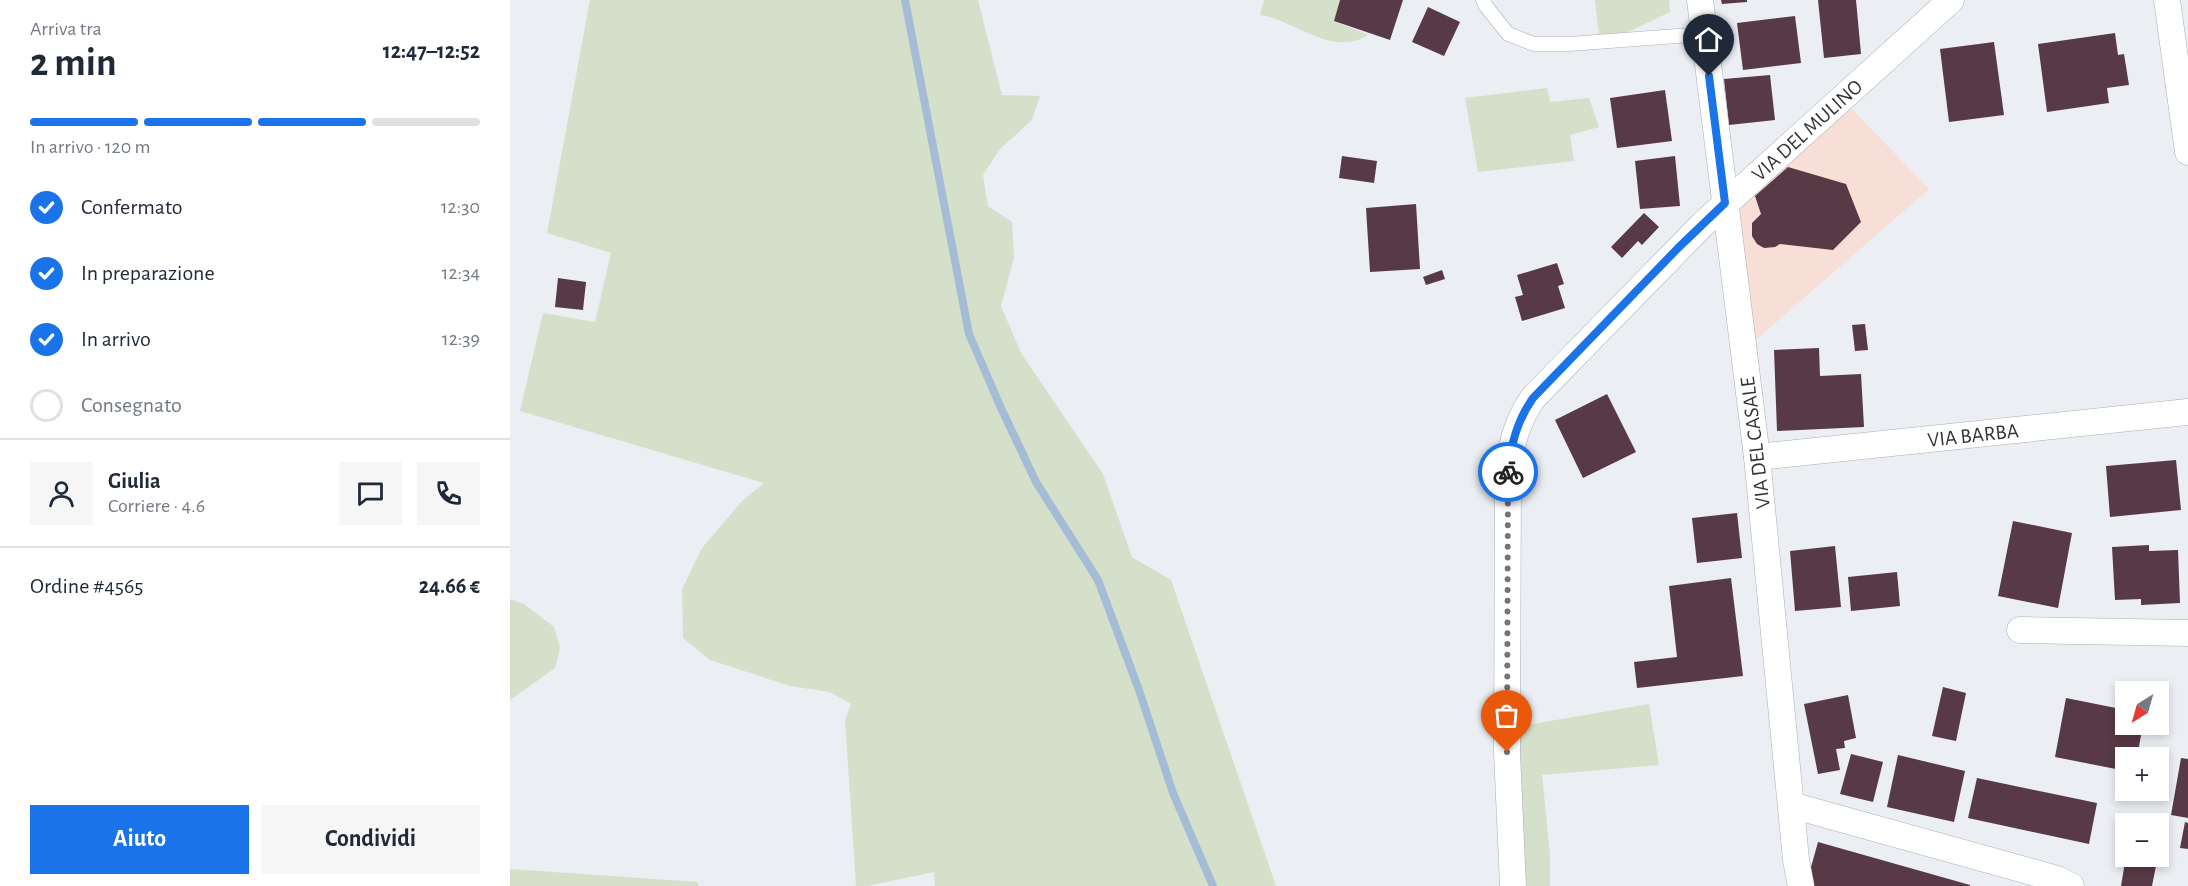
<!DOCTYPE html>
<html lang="it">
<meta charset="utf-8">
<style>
body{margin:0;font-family:"Alegreya Sans",sans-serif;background:#f6f6f7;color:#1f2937;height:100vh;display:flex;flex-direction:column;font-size:22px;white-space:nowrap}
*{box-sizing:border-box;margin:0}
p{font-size:20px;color:#747a83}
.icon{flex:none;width:33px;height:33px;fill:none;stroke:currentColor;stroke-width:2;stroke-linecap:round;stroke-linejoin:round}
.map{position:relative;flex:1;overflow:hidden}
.panel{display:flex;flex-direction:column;background:#fff;width:510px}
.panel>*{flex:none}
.needle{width:39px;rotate:217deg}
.fabs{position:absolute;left:1605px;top:681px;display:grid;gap:12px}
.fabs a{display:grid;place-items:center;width:54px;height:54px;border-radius:0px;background:#fff;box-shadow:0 3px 9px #0003;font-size:30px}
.pin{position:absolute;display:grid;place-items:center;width:51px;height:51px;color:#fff;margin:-62px -26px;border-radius:50% 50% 50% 0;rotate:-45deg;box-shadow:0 0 6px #0007}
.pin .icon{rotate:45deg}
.courier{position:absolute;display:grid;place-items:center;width:60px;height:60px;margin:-30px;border:4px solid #1a73e8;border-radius:50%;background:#fff;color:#222;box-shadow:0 2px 8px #0007}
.headline em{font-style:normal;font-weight:700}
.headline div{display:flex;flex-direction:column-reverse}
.headline{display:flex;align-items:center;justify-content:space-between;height:102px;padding:0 30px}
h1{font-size:39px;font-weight:700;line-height:45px}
.bar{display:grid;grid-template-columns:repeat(4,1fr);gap:9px 6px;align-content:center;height:72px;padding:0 30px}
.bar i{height:8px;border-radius:4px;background:#e0e1e3}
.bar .active{background:#1a73e8}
.bar p{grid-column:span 4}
.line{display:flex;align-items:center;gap:15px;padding:0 30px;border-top:2px solid #e0e1e3}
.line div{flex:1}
.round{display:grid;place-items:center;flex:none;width:63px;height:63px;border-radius:0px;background:#f6f6f7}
ol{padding:0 30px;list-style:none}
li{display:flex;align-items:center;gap:18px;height:66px}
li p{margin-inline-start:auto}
li .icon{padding:6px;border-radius:50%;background:#1a73e8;color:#fff;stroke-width:4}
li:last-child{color:#747a83}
li i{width:33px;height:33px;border:3px solid #e0e1e3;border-radius:50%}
.cta{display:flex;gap:12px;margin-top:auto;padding:12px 30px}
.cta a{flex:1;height:69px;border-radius:0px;background:#1a73e8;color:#fff;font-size:24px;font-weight:700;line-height:69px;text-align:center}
.cta a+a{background:#f6f6f7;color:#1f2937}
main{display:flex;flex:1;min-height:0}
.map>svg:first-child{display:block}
.education{fill:#f7ded6}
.green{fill:#d5e0cb}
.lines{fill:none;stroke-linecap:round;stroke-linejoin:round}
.stream{stroke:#a5bcd7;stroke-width:8}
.building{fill:#583946}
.lane-casing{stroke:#abaeb3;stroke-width:15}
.street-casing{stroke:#abaeb3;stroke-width:27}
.lane{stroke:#fff;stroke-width:14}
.street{stroke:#fff;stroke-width:26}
.done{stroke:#737578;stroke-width:6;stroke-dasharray:0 10.8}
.route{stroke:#1a73e8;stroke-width:8}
.labels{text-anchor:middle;stroke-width:6;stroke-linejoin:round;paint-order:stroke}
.street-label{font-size:21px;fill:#333436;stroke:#fff}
</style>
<main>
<section class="panel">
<div class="headline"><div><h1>2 min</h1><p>Arriva tra</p></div><em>12:47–12:52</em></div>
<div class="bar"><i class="active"></i><i class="active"></i><i class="active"></i><i></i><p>In arrivo · 120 m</p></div>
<ol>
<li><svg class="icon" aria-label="check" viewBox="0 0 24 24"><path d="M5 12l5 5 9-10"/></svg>Confermato<p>12:30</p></li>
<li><svg class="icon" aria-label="check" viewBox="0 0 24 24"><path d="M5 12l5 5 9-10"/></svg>In preparazione<p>12:34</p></li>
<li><svg class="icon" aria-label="check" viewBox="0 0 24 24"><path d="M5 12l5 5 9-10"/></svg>In arrivo<p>12:39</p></li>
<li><i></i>Consegnato</li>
</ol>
<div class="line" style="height:108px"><a class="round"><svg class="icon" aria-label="person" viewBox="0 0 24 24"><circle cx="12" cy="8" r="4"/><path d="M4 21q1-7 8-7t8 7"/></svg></a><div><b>Giulia</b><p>Corriere · 4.6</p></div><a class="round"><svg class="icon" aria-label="chat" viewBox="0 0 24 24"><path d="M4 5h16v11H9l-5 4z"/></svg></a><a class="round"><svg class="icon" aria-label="phone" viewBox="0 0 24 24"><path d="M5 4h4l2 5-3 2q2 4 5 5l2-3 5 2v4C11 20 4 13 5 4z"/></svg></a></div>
<div class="line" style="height:78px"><div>Ordine #4565</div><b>24.66 €</b></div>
<div class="cta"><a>Aiuto</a><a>Condividi</a></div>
</section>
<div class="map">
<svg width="1678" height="886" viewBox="0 0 1678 886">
<rect width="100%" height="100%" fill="#ebeef3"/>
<!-- education -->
<path class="education" d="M 1336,103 L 1419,189 L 1240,345 L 1222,203 Z"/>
<!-- green -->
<g class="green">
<path d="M 80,0 L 468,0 L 492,95 L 530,96 L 522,120 L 490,149 L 473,175 L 478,206 L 502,222 L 504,258 L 491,306 L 511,353 L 593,474 L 622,557 L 661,580 L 766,886 L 425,886 L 424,872 L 357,886 L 346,886 L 335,720 L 341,704 L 320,692 L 280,686 L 200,660 L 173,638 L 172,589 L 192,548 L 233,500 L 254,483 L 10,411 L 33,313 L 85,322 L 101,253 L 37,233 Z"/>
<path d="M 754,0 L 830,0 L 824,21 L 858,35 C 822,58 786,20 750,15 Z"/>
<path d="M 1085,0 L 1159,0 L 1160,12 L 1112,35 L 1089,36 Z"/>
<path d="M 1037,88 L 1040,102 L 1079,98 L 1089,127 L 1060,135 L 1064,161 L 968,172 L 955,98 Z"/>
<path d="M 0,599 L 14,604 L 44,627 L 50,648 L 45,668 L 0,700 Z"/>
<path d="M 1139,704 L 1149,765 L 1032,775 L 1040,855 L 1040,886 L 1008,886 L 1000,728 Z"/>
<path d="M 0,869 L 188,882 L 188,886 L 0,886 Z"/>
</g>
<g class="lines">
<!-- stream -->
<path class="stream" d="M 395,0 L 459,334 L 491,408 L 526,482 L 588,580 L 629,690 L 663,793 L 703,886"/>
</g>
<!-- building -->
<g class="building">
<path d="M 830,0 L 893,0 L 880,40 L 824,21 Z"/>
<path d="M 1211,0 L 1237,0 L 1237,2 L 1212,4 Z"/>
<path d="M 1308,0 L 1346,0 L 1351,54 L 1314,58 Z"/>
<path d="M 918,7 L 950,22 L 934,56 L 902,42 Z"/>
<path d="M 1285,16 L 1291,63 L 1233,70 L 1227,23 Z"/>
<path d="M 1605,33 L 1608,55 L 1614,54 L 1619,85 L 1597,88 L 1599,103 L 1537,112 L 1528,44 Z"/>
<path d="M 1484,42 L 1494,115 L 1439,122 L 1430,49 Z"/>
<path d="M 1260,75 L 1265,120 L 1219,125 L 1214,79 Z"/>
<path d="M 1155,90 L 1162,141 L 1107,148 L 1100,98 Z"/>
<path d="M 832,156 L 867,161 L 864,183 L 829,178 Z"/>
<path d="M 1165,156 L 1170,206 L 1130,209 L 1125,161 Z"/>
<path d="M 1278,167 L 1336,184 L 1351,222 L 1323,250 L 1270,244 L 1265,247 L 1254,248 L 1247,244 L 1242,236 L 1242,223 L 1251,214 L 1245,196 Z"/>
<path d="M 906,204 L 910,269 L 860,272 L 856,208 Z"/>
<path d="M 1134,213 L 1149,227 L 1132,245 L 1128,241 L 1112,258 L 1101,247 Z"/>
<path d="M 1047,263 L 1054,284 L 1048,286 L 1055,308 L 1012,321 L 1005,297 L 1013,295 L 1007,275 Z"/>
<path d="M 932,270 L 935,279 L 916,285 L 913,277 Z"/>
<path d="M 48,278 L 76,282 L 73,310 L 45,307 Z"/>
<path d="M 1355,324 L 1358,350 L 1345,351 L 1342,325 Z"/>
<path d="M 1309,348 L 1310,376 L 1351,374 L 1354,427 L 1267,431 L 1264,350 Z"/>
<path d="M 1097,394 L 1126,452 L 1073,478 L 1045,420 Z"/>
<path d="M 1666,460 L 1671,510 L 1600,517 L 1596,466 Z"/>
<path d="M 1227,513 L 1232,558 L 1187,563 L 1182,518 Z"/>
<path d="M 1503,521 L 1562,533 L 1548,608 L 1488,596 Z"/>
<path d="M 1639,545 L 1639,551 L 1668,550 L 1670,603 L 1631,605 L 1631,599 L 1605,600 L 1602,547 Z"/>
<path d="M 1325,546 L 1331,607 L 1285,611 L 1280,551 Z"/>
<path d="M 1387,572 L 1390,606 L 1341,611 L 1338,577 Z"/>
<path d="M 1221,578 L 1233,676 L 1127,688 L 1124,662 L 1167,657 L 1159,586 Z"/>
<path d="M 1433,687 L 1456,693 L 1446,741 L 1422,736 Z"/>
<path d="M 1338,695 L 1346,738 L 1334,741 L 1335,748 L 1326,749 L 1330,770 L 1308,774 L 1294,704 Z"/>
<path d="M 1556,698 L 1616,710 L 1616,724 L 1633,724 L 1627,758 L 1616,758 L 1616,771 L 1545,757 Z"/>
<path d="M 1341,754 L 1373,762 L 1363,802 L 1330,794 Z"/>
<path d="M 1388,755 L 1455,771 L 1444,822 L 1377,807 Z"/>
<path d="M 1671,758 L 1678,759 L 1678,818 L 1661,815 Z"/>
<path d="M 1467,778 L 1587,803 L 1579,844 L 1458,818 Z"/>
<path d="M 1675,822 L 1678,823 L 1678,849 L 1670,848 Z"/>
<path d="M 1308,842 L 1460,885 L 1460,886 L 1299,886 L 1298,878 Z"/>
<path d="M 1616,856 L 1648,856 L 1642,886 L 1611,886 Z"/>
</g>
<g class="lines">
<!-- lane casing -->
<g class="lane-casing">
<path id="lane" d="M 973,0 L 975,5 L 998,34 L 1024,44 L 1059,44 L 1194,34"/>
</g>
<!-- street casing -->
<g class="street-casing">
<g id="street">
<path d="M 1190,0 L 1247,457 L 1286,860 L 1291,886"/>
<path d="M 1657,0 L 1678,152"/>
<path d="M 1247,457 L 1678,412"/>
<path d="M 1510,630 L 1678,633"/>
<path d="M 1281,805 L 1547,879 L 1561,886"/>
<path d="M 1003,886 L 997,752 L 998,472 C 1001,444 1007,421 1023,398 L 1192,225 L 1441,0"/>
</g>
</g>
<!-- lane -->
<use href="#lane" class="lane"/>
<!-- street -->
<use href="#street" class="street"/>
</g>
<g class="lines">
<!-- done -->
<path class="done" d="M 997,752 L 998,472"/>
<!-- route -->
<path class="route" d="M 998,472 C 1001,444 1007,421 1023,398 L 1168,248 L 1215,203 L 1199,76"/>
</g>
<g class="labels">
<!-- street labels -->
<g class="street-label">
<text transform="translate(1297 130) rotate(-42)" y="7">VIA DEL MULINO</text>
<text transform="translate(1463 435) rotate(-6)" y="7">VIA BARBA</text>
<text transform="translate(1245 443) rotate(-97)" y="7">VIA DEL CASALE</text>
</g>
</g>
</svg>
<div class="fabs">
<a><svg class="needle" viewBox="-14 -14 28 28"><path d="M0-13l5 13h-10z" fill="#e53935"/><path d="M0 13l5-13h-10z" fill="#747a83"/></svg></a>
<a>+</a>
<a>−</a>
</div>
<div class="pin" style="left:997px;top:752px;background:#ea580c"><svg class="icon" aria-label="bag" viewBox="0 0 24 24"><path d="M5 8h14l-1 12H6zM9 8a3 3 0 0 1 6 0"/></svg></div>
<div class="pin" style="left:1199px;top:76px;background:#1f2937"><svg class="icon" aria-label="home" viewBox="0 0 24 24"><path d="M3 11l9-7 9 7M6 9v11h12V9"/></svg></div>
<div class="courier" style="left:998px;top:472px"><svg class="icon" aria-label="bike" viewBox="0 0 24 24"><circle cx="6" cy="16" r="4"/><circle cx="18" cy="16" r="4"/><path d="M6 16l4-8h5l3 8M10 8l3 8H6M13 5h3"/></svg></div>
</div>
</main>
